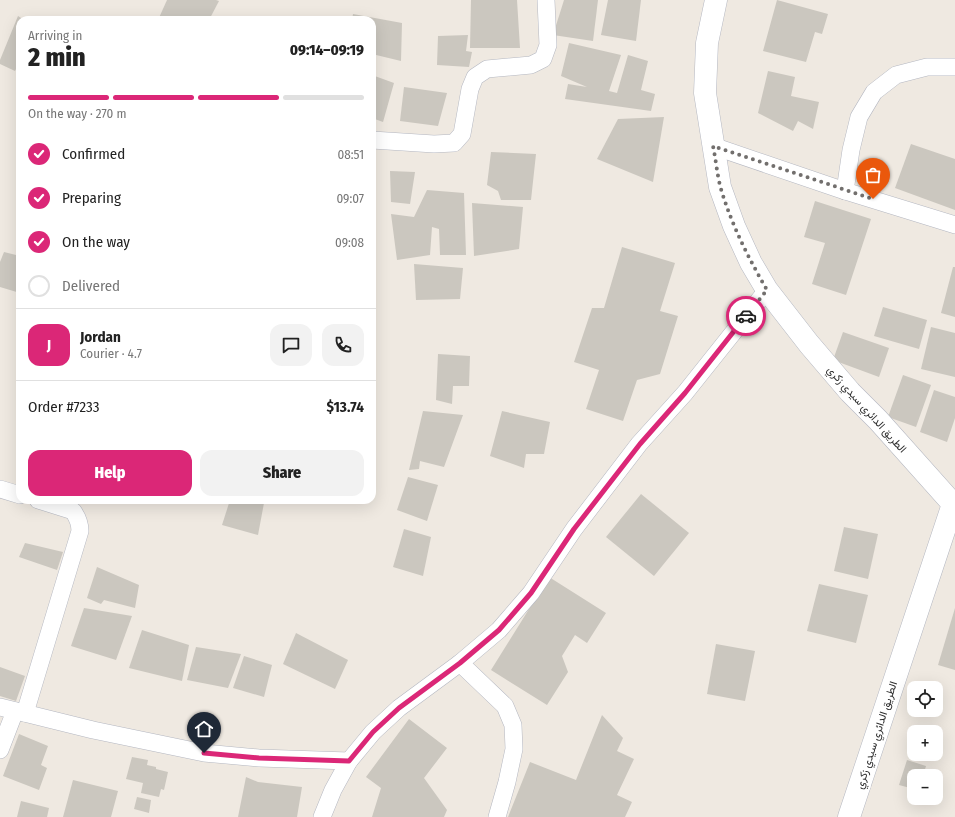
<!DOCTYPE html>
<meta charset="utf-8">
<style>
body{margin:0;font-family:"Fira Sans Condensed",Vazirmatn,sans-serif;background:#f2f2f2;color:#222;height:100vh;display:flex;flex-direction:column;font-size:15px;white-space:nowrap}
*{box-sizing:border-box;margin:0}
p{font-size:13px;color:#767676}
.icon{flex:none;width:22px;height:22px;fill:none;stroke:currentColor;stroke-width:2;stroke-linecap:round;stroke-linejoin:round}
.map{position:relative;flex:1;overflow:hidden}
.sheet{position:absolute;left:16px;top:16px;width:360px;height:488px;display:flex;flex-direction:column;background:#fff;border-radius:12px;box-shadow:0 4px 16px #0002}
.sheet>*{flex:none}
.fabs{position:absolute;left:907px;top:681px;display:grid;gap:8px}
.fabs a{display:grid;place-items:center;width:36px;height:36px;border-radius:8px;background:#fff;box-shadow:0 4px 16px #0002;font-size:20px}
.pin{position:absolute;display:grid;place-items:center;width:34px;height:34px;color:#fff;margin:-41px -17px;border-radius:50% 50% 50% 0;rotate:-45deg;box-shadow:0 0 4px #0007}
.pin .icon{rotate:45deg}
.courier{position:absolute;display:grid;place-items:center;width:40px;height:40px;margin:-20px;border:3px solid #db2777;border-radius:50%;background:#fff;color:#222;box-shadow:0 1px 5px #0007}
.summary em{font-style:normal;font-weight:800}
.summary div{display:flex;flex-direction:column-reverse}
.summary{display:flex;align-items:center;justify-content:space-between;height:68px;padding:0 12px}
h1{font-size:26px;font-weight:800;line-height:30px}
.bar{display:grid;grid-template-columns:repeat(4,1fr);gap:6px 4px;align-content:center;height:48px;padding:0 12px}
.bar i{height:5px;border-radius:3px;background:#e0e0e0}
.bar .on{background:#db2777}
.bar p{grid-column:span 4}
.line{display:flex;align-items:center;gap:10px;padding:0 12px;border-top:1px solid #e0e0e0}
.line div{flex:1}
.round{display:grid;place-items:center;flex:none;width:42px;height:42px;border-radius:12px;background:#f2f2f2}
ol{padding:0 12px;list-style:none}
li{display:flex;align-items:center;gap:12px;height:44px}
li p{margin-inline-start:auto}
li .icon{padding:4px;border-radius:50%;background:#db2777;color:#fff;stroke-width:4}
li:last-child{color:#767676}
li i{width:22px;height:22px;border:2px solid #e0e0e0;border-radius:50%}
.cta{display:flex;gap:8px;margin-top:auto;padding:8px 12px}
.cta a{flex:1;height:46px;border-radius:12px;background:#db2777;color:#fff;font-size:16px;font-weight:800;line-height:46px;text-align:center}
.cta a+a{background:#f2f2f2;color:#222}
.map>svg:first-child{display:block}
.building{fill:#cbc7bf}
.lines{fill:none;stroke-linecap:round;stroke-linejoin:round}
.street-casing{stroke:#b4b7c1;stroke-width:18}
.secondary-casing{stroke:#b4b7c1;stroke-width:23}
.street{stroke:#fff;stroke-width:17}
.secondary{stroke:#fff;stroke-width:22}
.done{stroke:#726f6d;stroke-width:4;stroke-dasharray:0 7.2}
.route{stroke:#db2777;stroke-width:5}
.labels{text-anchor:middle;stroke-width:4;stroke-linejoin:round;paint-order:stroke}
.street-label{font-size:11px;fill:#2e2e2e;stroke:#fff}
</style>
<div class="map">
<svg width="955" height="817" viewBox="0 0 955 817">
<rect width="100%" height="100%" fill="#efe9e1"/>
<!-- building -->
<g class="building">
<path d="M 167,0 L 216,0 L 219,1 L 209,20 L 158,20 Z"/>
<path d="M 471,0 L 517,0 L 520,48 L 470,48 Z"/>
<path d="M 564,0 L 598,0 L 593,41 L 553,35 Z"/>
<path d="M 608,0 L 641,0 L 636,41 L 601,35 Z"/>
<path d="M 777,0 L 828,14 L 822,34 L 815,32 L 806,62 L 763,51 Z"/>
<path d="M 353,14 L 402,23 L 401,61 L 372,54 L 372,20 L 352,20 Z"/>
<path d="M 18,16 L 24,20 L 20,20 L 20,61 L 15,71 L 0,64 L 0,60 Z"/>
<path d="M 468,35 L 466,51 L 472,52 L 469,67 L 437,65 L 438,36 Z"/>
<path d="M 569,43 L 621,55 L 609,91 L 617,93 L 628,55 L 648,61 L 641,90 L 655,94 L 651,111 L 565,99 L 568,84 L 587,87 L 561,76 Z"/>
<path d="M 768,71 L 795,77 L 791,96 L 819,102 L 813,129 L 798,121 L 793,131 L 758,113 Z"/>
<path d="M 372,75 L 394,83 L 383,122 L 372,118 Z"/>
<path d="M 404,87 L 447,93 L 438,126 L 400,121 Z"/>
<path d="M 664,117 L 653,182 L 597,159 L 618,119 Z"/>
<path d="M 911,144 L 955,159 L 955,210 L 895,188 Z"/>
<path d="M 491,152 L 536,154 L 531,200 L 501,200 L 498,191 L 487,185 Z"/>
<path d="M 390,171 L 415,172 L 410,204 L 391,202 Z"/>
<path d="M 427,190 L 464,193 L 466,255 L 440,255 L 439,229 L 432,227 L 430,255 L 397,260 L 391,214 L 414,217 Z"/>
<path d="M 815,201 L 871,219 L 846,295 L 812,284 L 825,243 L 804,237 Z"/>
<path d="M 472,203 L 523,207 L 519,249 L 474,256 Z"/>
<path d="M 622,247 L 675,263 L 660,311 L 678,316 L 660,374 L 637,380 L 623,421 L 586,409 L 599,370 L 574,362 L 592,308 L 604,308 Z"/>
<path d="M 4,252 L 20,256 L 20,293 L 0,287 L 0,262 Z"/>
<path d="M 414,264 L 463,268 L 460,299 L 416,300 Z"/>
<path d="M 953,267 L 955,267 L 955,317 L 941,313 Z"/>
<path d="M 883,307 L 927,320 L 919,349 L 874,336 Z"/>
<path d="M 931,327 L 955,333 L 955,377 L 921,369 Z"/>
<path d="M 843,332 L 889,348 L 879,377 L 833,360 Z"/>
<path d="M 438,354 L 470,356 L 469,386 L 453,386 L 452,404 L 436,400 Z"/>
<path d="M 903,375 L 931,385 L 916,427 L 888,417 Z"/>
<path d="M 934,390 L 955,397 L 955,418 L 947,442 L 920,432 Z"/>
<path d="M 423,411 L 463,415 L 444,467 L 420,461 L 419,469 L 409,470 Z"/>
<path d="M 502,411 L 550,422 L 544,454 L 526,454 L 524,468 L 490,456 Z"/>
<path d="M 408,477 L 438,485 L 427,521 L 397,510 Z"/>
<path d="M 641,494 L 689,533 L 654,576 L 606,537 Z"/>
<path d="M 230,500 L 255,500 L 264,503 L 258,535 L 222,525 Z"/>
<path d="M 844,527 L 878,534 L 868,579 L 834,571 Z"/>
<path d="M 404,529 L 431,537 L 423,576 L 393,567 Z"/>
<path d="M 25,543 L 63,552 L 57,570 L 19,557 Z"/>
<path d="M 97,567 L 139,585 L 135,608 L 104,600 L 101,604 L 87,598 Z"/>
<path d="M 549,577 L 606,613 L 587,643 L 575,635 L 562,656 L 568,672 L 547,705 L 491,670 Z"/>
<path d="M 819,584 L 868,595 L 856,643 L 807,631 Z"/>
<path d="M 84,608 L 132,616 L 116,660 L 71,646 Z"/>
<path d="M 955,608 L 955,670 L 938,665 Z"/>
<path d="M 142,630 L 189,645 L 182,681 L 129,668 Z"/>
<path d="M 296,633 L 348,660 L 335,689 L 283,664 Z"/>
<path d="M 716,644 L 755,651 L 745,701 L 707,694 Z"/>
<path d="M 196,647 L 241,654 L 228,688 L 187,680 Z"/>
<path d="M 244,656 L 272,665 L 264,697 L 233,688 Z"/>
<path d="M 0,667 L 25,676 L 16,701 L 0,696 Z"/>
<path d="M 602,715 L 623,738 L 617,751 L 634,759 L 617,795 L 632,802 L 625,817 L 508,817 L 530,762 L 576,780 Z"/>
<path d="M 409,719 L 447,748 L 424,778 L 447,810 L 444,817 L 372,817 L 381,788 L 366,777 Z"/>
<path d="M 19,734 L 48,746 L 41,765 L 47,768 L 39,790 L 3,776 Z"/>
<path d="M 132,757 L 148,760 L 147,765 L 156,767 L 156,769 L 168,772 L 164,790 L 161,789 L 159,797 L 141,793 L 143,783 L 126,779 Z"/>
<path d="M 907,760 L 926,766 L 923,776 L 914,776 L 914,789 L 899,785 Z"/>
<path d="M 246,777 L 258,782 L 302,787 L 297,817 L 238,817 Z"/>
<path d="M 73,780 L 118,791 L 111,817 L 63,817 Z"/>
<path d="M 137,797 L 151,800 L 149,813 L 134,809 Z"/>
<path d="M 21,801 L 49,808 L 47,817 L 17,817 Z"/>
</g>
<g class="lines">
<!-- street casing -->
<g class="street-casing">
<g id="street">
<path d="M 372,140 L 434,144 L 454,143 L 462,134 L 470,89 L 475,77 L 487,69 L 531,65 L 543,59 L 548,45 L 546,0"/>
<path d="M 713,146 L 845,191 L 955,225"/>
<path d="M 845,191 L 851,150 L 859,117 L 874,92 L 896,75 L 927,67 L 955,67"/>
<path d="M 0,489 L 20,495"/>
<path d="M 460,663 L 505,706 L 513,725 L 514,749 L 507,782 L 497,817"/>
<path d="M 0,707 L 93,730 L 204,753 L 259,758 L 349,761"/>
<path d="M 25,713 L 80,531 C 80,523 78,518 73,511 L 38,500"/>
<path d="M 0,750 L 15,711"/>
<path d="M 322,817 L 333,790 L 349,761 L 373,732 L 399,708 L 460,663 L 499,630 L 531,593 L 574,529 L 639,444 L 685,393 L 767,290"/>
</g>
</g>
<!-- secondary casing -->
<g class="secondary-casing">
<path id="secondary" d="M 716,0 L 707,43 L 705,93 L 720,187 L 734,226 L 751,263 L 767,290 L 809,344 L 850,392 L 878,420 L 953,504 L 849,817"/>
</g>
<!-- street -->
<use href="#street" class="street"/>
<!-- secondary -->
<use href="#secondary" class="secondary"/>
</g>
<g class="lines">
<!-- done -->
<path class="done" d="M 746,316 L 767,290 C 748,257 732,226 721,189 C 717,175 716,160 713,146 L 873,199"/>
<!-- route -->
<path class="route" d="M 204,753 L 259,758 L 349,761 L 373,732 L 399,708 L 460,663 L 499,630 L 531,593 L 574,529 L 640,444 L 685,393 L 746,316"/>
</g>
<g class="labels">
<!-- street labels -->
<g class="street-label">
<text transform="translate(867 409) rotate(48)" y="4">الطريق الدائري سيدي زكري</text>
<text transform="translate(876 735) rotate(-72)" y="4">الطريق الدائري سيدي زكري</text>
</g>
</g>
</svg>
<div class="fabs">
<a><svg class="icon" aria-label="locate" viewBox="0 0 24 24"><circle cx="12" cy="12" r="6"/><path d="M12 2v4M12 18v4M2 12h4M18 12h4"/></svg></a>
<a>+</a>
<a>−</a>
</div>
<div class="pin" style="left:873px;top:199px;background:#ea580c"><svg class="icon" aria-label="bag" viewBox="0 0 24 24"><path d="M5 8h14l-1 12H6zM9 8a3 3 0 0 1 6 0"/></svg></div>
<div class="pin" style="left:204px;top:753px;background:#1f2937"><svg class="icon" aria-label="home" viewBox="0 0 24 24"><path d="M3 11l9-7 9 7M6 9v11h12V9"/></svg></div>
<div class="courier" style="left:746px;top:316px"><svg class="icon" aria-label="car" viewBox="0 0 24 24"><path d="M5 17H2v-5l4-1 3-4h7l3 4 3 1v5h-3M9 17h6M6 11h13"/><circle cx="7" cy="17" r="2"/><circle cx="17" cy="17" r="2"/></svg></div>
<section class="sheet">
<div class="summary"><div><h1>2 min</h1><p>Arriving in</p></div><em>09:14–09:19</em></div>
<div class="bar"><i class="on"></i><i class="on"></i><i class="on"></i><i></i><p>On the way · 270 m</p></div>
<ol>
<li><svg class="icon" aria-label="check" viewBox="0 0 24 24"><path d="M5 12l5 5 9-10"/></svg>Confirmed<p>08:51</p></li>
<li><svg class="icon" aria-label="check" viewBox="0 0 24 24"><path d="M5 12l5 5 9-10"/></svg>Preparing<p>09:07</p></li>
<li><svg class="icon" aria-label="check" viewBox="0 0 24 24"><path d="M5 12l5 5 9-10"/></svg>On the way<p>09:08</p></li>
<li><i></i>Delivered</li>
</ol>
<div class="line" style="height:72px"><b class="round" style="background:#db2777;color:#fff">J</b><div><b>Jordan</b><p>Courier · 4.7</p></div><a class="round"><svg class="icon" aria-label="chat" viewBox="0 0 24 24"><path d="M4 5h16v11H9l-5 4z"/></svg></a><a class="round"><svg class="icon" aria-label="phone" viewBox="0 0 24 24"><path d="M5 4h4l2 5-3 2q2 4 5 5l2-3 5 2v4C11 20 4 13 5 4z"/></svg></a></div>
<div class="line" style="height:52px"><div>Order #7233</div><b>$13.74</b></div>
<div class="cta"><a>Help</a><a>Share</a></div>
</section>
</div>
